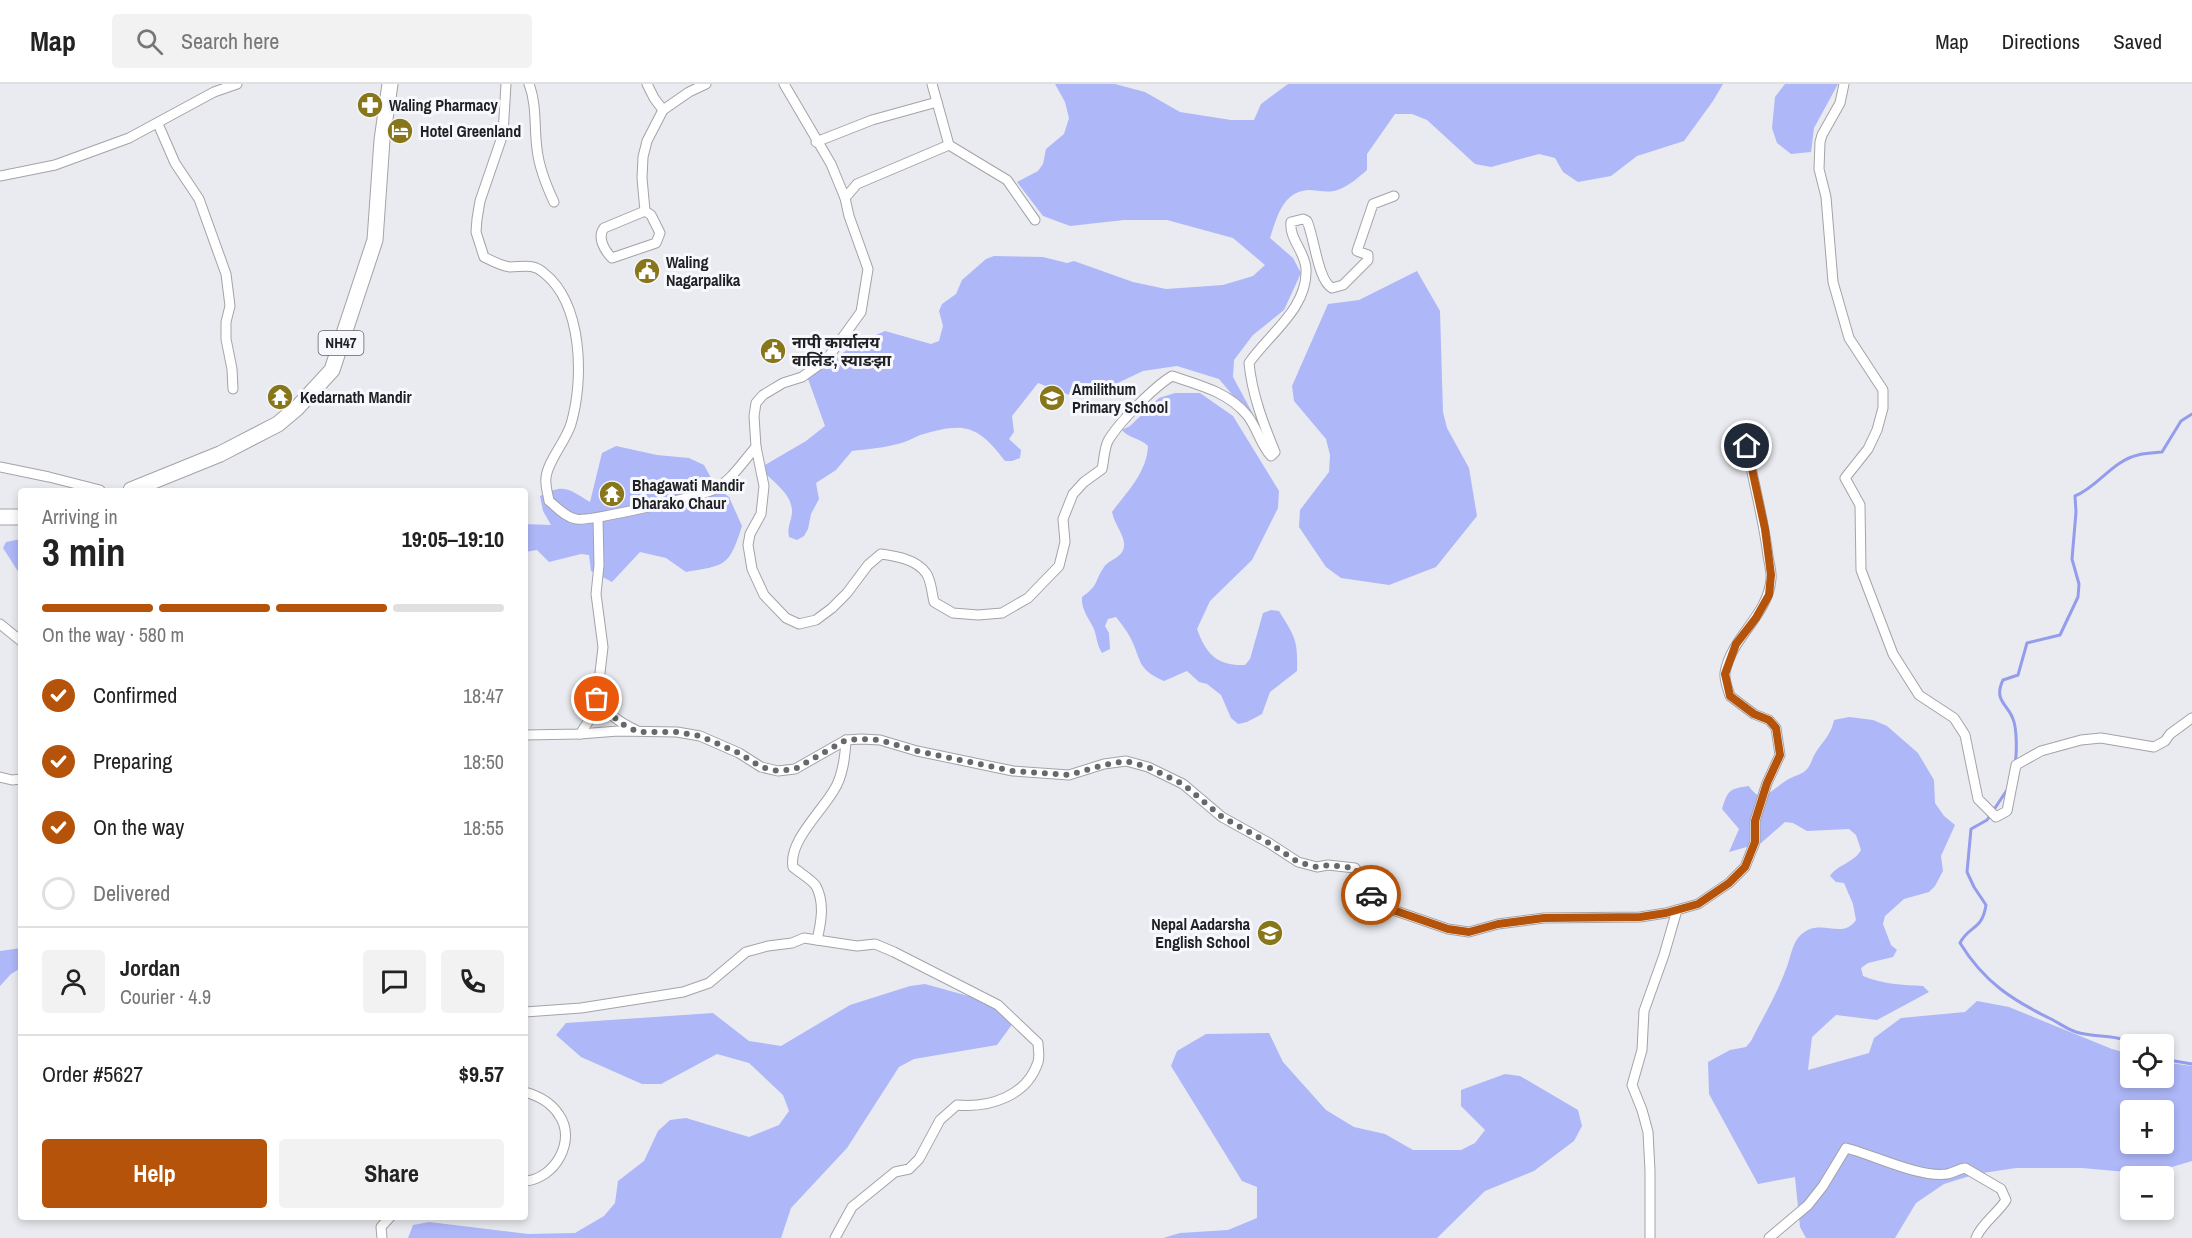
<!DOCTYPE html>
<meta charset="utf-8">
<style>
body{margin:0;font-family:"Archivo Narrow","Noto Sans Devanagari",sans-serif;background:#f2f2f2;color:#222;height:100vh;display:flex;flex-direction:column;font-size:22px;white-space:nowrap}
*{box-sizing:border-box;margin:0}
p{font-size:20px;color:#767676}
.icon{flex:none;width:33px;height:33px;fill:none;stroke:currentColor;stroke-width:2;stroke-linecap:round;stroke-linejoin:round}
.map{position:relative;flex:1;overflow:hidden}
.drawer{position:absolute;left:18px;top:404px;width:510px;height:732px;display:flex;flex-direction:column;background:#fff;border-radius:6px;box-shadow:0 3px 9px #0003}
.drawer>*{flex:none}
.buttons{position:absolute;left:2120px;top:950px;display:grid;gap:12px}
.buttons a{display:grid;place-items:center;width:54px;height:54px;border-radius:6px;background:#fff;box-shadow:0 3px 9px #0003;font-size:30px}
.pin{position:absolute;display:grid;place-items:center;width:51px;height:51px;color:#fff;margin:-26px;border:3px solid #fff;border-radius:50%;box-shadow:0 2px 6px #0007}
.courier{position:absolute;display:grid;place-items:center;width:60px;height:60px;margin:-30px;border:4px solid #b45309;border-radius:50%;background:#fff;color:#222;box-shadow:0 2px 8px #0007}
.summary em{font-style:normal;font-weight:700}
.summary div{display:flex;flex-direction:column-reverse}
.summary{display:flex;align-items:center;justify-content:space-between;height:102px;padding:0 24px}
h1{font-size:39px;font-weight:700;line-height:45px}
.bar{display:grid;grid-template-columns:repeat(4,1fr);gap:9px 6px;align-content:center;height:72px;padding:0 24px}
.bar i{height:8px;border-radius:4px;background:#e0e0e0}
.bar .on{background:#b45309}
.bar p{grid-column:span 4}
.line{display:flex;align-items:center;gap:15px;padding:0 24px;border-top:2px solid #e0e0e0}
.line div{flex:1}
.round{display:grid;place-items:center;flex:none;width:63px;height:63px;border-radius:6px;background:#f2f2f2}
ol{padding:0 24px;list-style:none}
li{display:flex;align-items:center;gap:18px;height:66px}
li p{margin-inline-start:auto}
li .icon{padding:6px;border-radius:50%;background:#b45309;color:#fff;stroke-width:4}
li:last-child{color:#767676}
li i{width:33px;height:33px;border:3px solid #e0e0e0;border-radius:50%}
.button{display:flex;gap:12px;margin-top:auto;padding:12px 24px}
.button a{flex:1;height:69px;border-radius:6px;background:#b45309;color:#fff;font-size:24px;font-weight:700;line-height:69px;text-align:center}
.button a+a{background:#f2f2f2;color:#222}
header{display:flex;align-items:center;gap:36px;box-sizing:border-box;height:84px;padding:0 30px;background:#fff;border-bottom:2px solid #e0e0e0}
header strong{font-size:28px}
nav{display:flex;gap:33px;margin-inline-start:auto;font-size:21px}
.search{width:420px;height:54px;background:#f2f2f2;display:flex;align-items:center;gap:15px;box-sizing:border-box;padding:0 21px;border-radius:6px;color:#767676;font-size:22px}
.map>svg:first-child{display:block}
.forest{fill:#aeb7f8;fill-rule:evenodd}
.lines{fill:none;stroke-linecap:round;stroke-linejoin:round}
.stream{stroke:#949cec;stroke-width:3}
.minor-casing{stroke:#a3a3a8;stroke-width:11}
.trunk-casing{stroke:#a3a3a8;stroke-width:17}
.minor{stroke:#fff;stroke-width:9}
.trunk{stroke:#fff;stroke-width:15}
.done{stroke:#67686b;stroke-width:6;stroke-dasharray:0 10.8}
.route{stroke:#b45309;stroke-width:8}
.labels{text-anchor:middle;stroke-width:6;stroke-linejoin:round;paint-order:stroke}
.shield{fill:#f7f8fd;stroke:#616264;stroke-width:1.5}
.shield-label{font-size:15px;font-weight:bold;fill:#212123}
.poi-label{font-size:16px;font-weight:bold;fill:#212123;stroke:#f7f8fd;text-anchor:start}
</style>
<header>
<strong>Map</strong>
<div class="search"><svg class="icon" aria-label="search" viewBox="0 0 24 24"><circle cx="10" cy="10" r="6"/><path d="M15 15l6 6"/></svg>Search here</div>
<nav><a>Map</a><a>Directions</a><a>Saved</a></nav>
</header>
<div class="map">
<svg width="2192" height="1154" viewBox="0 0 2192 1154">
<rect width="100%" height="100%" fill="#eaebf0"/>
<!-- forest -->
<g class="forest">
<path d="M 1055,0 L 1115,0 L 1145,8 L 1180,28 L 1231,36 L 1254,36 L 1261,20 L 1288,0 L 1723,0 L 1713,17 L 1684,57 L 1637,72 L 1611,92 L 1578,98 L 1563,88 L 1555,74 L 1539,70 L 1491,83 L 1475,80 L 1427,36 L 1412,30 L 1395,30 L 1367,70 L 1367,86 C 1359,93 1350,101 1340,105 C 1329,110 1319,106 1308,106 C 1282,108 1277,134 1270,154 L 1293,174 L 1301,189 L 1284,226 L 1253,251 L 1234,276 L 1233,293 L 1253,330 L 1240,320 L 1219,295 L 1177,282 L 1143,287 L 1105,305 L 1081,312 L 1072,312 L 1038,299 L 1012,332 L 1014,348 L 1009,355 L 1021,366 L 1020,374 L 1012,377 L 1005,377 C 977,340 964,338 920,351 C 913,354 906,358 898,360 C 883,364 867,365 852,367 L 836,386 L 816,399 L 819,415 L 811,430 L 808,445 L 804,452 L 797,456 L 789,453 C 787,443 791,438 792,429 C 793,412 777,401 766,390 L 765,381 L 806,357 L 825,342 L 808,295 L 855,260 L 885,247 L 931,260 L 939,257 L 943,242 L 939,227 L 942,220 L 956,210 L 962,196 L 986,175 L 994,172 L 1043,173 L 1067,179 L 1074,177 L 1133,198 L 1166,205 L 1223,201 L 1253,192 L 1265,181 L 1233,154 L 1167,136 L 1124,136 L 1070,142 L 1043,132 L 1017,98 L 1038,87 L 1043,80 L 1046,65 L 1064,50 L 1069,34 L 1065,18 Z"/>
<path d="M 1785,0 L 1838,0 L 1814,44 L 1811,68 L 1791,70 L 1777,59 L 1772,44 L 1775,13 Z"/>
<path d="M 1417,187 L 1440,227 L 1443,328 L 1447,344 L 1469,384 L 1477,432 L 1436,483 L 1389,501 L 1341,494 L 1326,483 L 1299,443 L 1300,426 L 1329,388 L 1330,371 L 1326,355 L 1294,317 L 1292,302 L 1328,220 L 1359,216 Z"/>
<path d="M 1175,309 L 1200,309 L 1233,332 L 1279,407 L 1278,424 L 1252,476 L 1210,517 L 1197,545 C 1206,570 1217,582 1245,581 L 1250,575 L 1263,529 L 1271,526 L 1279,527 C 1295,553 1298,556 1297,587 L 1270,608 L 1262,630 L 1247,638 L 1238,640 L 1231,634 L 1221,611 L 1207,600 L 1199,598 L 1187,587 L 1164,597 C 1136,585 1142,576 1130,553 C 1126,546 1121,539 1116,533 L 1108,535 L 1105,542 L 1109,549 L 1110,565 L 1102,569 C 1097,561 1097,554 1094,545 C 1089,534 1081,526 1082,513 C 1099,501 1094,498 1104,483 C 1110,474 1125,474 1124,459 C 1123,449 1114,439 1112,428 C 1127,408 1147,388 1148,362 C 1140,354 1128,354 1122,346 L 1130,342 L 1159,314 Z"/>
<path d="M 616,362 L 657,371 L 689,374 L 704,381 L 716,403 L 729,413 L 742,442 C 729,483 726,481 686,488 L 666,474 L 640,468 L 612,498 L 591,487 L 589,471 L 581,470 L 549,478 L 537,466 L 525,468 L 525,440 L 551,441 L 543,427 L 540,412 C 565,399 568,405 590,418 L 602,369 Z"/>
<path d="M 21,455 L 21,492 L 3,464 L 6,458 Z"/>
<path d="M 1849,633 L 1873,636 L 1887,642 L 1918,669 L 1934,696 L 1935,719 L 1944,732 L 1955,741 L 1941,772 L 1943,787 L 1935,802 L 1929,808 L 1904,815 L 1885,832 L 1883,840 L 1891,861 L 1897,866 L 1893,873 L 1868,879 L 1861,884 L 1863,892 C 1882,900 1903,901 1923,902 L 1929,908 L 1877,936 L 1836,931 L 1812,953 L 1808,986 L 1869,969 L 1874,954 L 1901,934 L 1965,928 L 1977,917 L 2009,923 L 2112,965 L 2130,970 L 2130,993 L 2163,993 L 2163,978 L 2192,982 L 2192,1077 L 2148,1090 L 2082,1084 L 2016,1084 L 1976,1090 L 1944,1100 L 1916,1119 L 1895,1154 L 1806,1154 L 1800,1143 L 1795,1093 L 1758,1100 L 1709,1010 L 1708,978 L 1730,966 L 1746,963 L 1751,957 C 1763,933 1777,910 1786,885 C 1790,876 1792,861 1798,854 C 1818,830 1841,858 1856,836 L 1853,820 L 1844,799 L 1836,798 L 1830,792 C 1838,780 1854,779 1861,766 L 1856,751 L 1849,745 L 1807,747 L 1793,739 L 1785,738 L 1761,759 L 1729,768 L 1739,745 L 1722,725 C 1728,706 1729,705 1749,702 C 1762,723 1773,704 1787,696 C 1793,692 1802,691 1807,685 C 1811,681 1812,674 1816,668 C 1823,657 1831,651 1834,636 ZM 2130,1026 L 2163,1026 L 2163,1059 L 2130,1059 Z"/>
<path d="M 21,864 L 21,884 L 11,890 L 0,902 L 0,867 Z"/>
<path d="M 925,900 L 972,913 L 1016,935 L 997,961 L 914,975 L 899,983 L 847,1064 L 791,1124 L 781,1154 L 408,1154 L 413,1141 L 429,1138 L 528,1150 L 575,1149 L 604,1132 L 615,1119 L 618,1097 L 644,1077 L 658,1047 L 670,1036 L 686,1034 L 749,1053 L 779,1041 L 789,1027 L 783,1011 L 749,979 L 717,970 L 661,1000 L 642,1000 L 581,973 L 556,951 L 566,939 L 713,929 L 749,957 L 781,962 L 850,921 L 910,902 Z"/>
<path d="M 1269,949 L 1283,978 L 1326,1026 L 1354,1043 L 1385,1050 L 1413,1066 L 1461,1066 L 1475,1059 L 1485,1046 L 1461,1022 L 1461,1006 L 1505,990 L 1520,992 L 1578,1026 L 1582,1042 L 1574,1057 L 1534,1087 L 1485,1107 L 1437,1154 L 1163,1154 L 1180,1149 L 1228,1146 L 1257,1134 L 1257,1103 L 1242,1097 L 1171,982 L 1177,967 L 1206,950 Z"/>
</g>
<g class="lines">
<!-- stream -->
<g class="stream">
<path d="M 2015,679 C 2017,670 2017,644 2013,635 C 2008,620 1993,617 2003,596 L 2018,591 L 2027,559 L 2060,551 L 2078,513 L 2079,500 L 2072,475 L 2076,428 L 2075,412 C 2098,403 2112,377 2138,371 C 2145,369 2154,369 2162,368 L 2181,337 L 2192,330"/>
<path d="M 2007,706 L 1987,736 L 1971,745 L 1967,788 L 1974,803 L 1986,821 C 1982,847 1969,841 1960,859 C 1984,898 2012,916 2051,935 C 2059,939 2067,945 2076,948 C 2096,954 2116,950 2135,960"/>
<path d="M 2163,975 L 2192,980"/>
</g>
<!-- minor casing -->
<g class="minor-casing">
<g id="minor">
<path d="M 506,0 L 503,50 L 480,117 L 477,135 L 476,148 L 484,173 C 492,177 501,182 510,183 C 523,183 533,179 544,189 C 583,220 584,296 571,340 C 566,357 547,378 546,394 C 545,402 548,410 549,417 C 557,423 565,433 576,435 C 587,438 702,412 715,405 C 731,397 744,376 756,363"/>
<path d="M 529,0 C 537,21 534,43 537,65 C 539,83 546,101 554,118"/>
<path d="M 647,0 L 654,14 L 663,26"/>
<path d="M 784,0 L 831,80 L 845,114 L 849,132 L 868,185 L 861,228 L 827,275 L 802,293 L 783,299 L 763,311 L 756,319 L 754,332 L 756,363 L 764,402 L 761,430 L 750,450 L 748,461 L 752,485 L 764,511 L 786,534 L 799,540 L 816,536 L 832,524 L 847,509 L 868,481 L 881,470 C 895,472 916,475 926,489 C 931,495 932,510 934,518 L 953,529 L 978,531 L 1002,529 L 1028,514 L 1059,482 L 1065,458 L 1063,435 L 1073,410 L 1084,398 L 1102,385 C 1104,377 1104,365 1108,357 C 1119,338 1154,303 1172,292 C 1199,301 1228,308 1247,331 C 1257,343 1260,360 1271,372 L 1275,368 C 1263,339 1252,310 1249,279 C 1269,250 1308,224 1306,185 C 1305,167 1289,155 1291,138 L 1303,135 L 1307,137 C 1314,152 1318,197 1332,204 L 1343,201 L 1368,176 L 1368,171 L 1357,167 L 1373,120 L 1394,112"/>
<path d="M 932,0 L 949,61 L 1007,96 L 1035,136"/>
<path d="M 1844,0 L 1840,19 L 1822,51 L 1820,58 L 1819,85 L 1826,113 L 1833,198 L 1849,254 L 1883,306 L 1883,324 L 1877,346 L 1868,365 L 1845,394 L 1860,421 L 1861,486 L 1893,570 L 1919,611 L 1954,634 L 1965,651 L 1978,715 L 1996,733 L 2007,727 L 2016,681 L 2041,667 L 2081,656 L 2101,654 L 2154,663 L 2165,657 L 2170,650 L 2192,634"/>
<path d="M 158,40 L 175,79 L 199,115 L 226,190 L 230,222 L 226,238 L 226,255 L 232,285 L 233,305"/>
<path d="M 816,58 L 872,36 L 937,18"/>
<path d="M 0,92 L 55,81 L 129,54 L 214,8 L 237,0"/>
<path d="M 845,114 L 857,100 L 949,61"/>
<path d="M 645,127 L 651,131 L 660,149 L 656,159 L 612,174 C 604,166 597,153 604,144 Z"/>
<path d="M 645,127 L 642,94 L 643,73 L 647,57 L 663,26 L 689,8 L 706,0"/>
<path d="M 0,383 L 49,393 L 100,406"/>
<path d="M 0,540 L 21,557"/>
<path d="M 599,609 C 604,628 618,638 636,646"/>
<path d="M 580,650 L 590,635 L 597,615 L 603,563 L 596,510 L 599,481 L 598,434"/>
<path d="M 525,651 L 580,650 L 618,647 L 677,648 L 700,652 L 739,669 L 761,683 L 778,687 L 795,685 L 846,656 L 861,655 L 880,656 L 917,667 L 1013,687 L 1069,691 L 1104,680 L 1126,677 L 1148,683 L 1183,700 L 1222,733 L 1269,759 L 1298,778 L 1317,783 L 1328,781 L 1355,784 L 1375,815 L 1393,826 L 1448,845 L 1469,848 L 1498,840 L 1544,834 L 1640,833 L 1666,829 L 1698,820 L 1729,799 L 1745,783 L 1755,758 L 1755,737 L 1767,699 L 1780,671 L 1776,644 L 1769,636 L 1754,630 L 1730,612 C 1728,605 1724,596 1725,589 C 1731,553 1768,532 1771,495 C 1772,487 1769,480 1768,472 C 1763,429 1750,388 1744,345"/>
<path d="M 0,693 L 12,696 L 21,695"/>
<path d="M 817,856 L 857,862 L 875,860 L 894,868 L 998,921 L 1038,959 C 1038,965 1040,972 1038,978 C 1027,1012 990,1024 957,1021 L 940,1036 L 919,1075 L 909,1085 L 895,1088 L 852,1123 L 835,1154"/>
<path d="M 525,928 L 581,924 L 683,908 L 709,899 L 746,868 L 768,862 L 792,859 L 804,854 L 817,856 C 821,839 825,819 816,802 C 812,796 800,789 793,783 C 788,758 822,727 834,706 C 843,692 845,673 846,656"/>
<path d="M 525,1008 C 539,1012 551,1018 559,1031 C 577,1056 555,1095 525,1097"/>
<path d="M 382,1154 L 381,1143 L 391,1132"/>
<path d="M 1650,1154 L 1650,1087 L 1648,1048 L 1642,1026 L 1632,1001 L 1642,966 L 1644,927 L 1664,871 L 1677,826"/>
<path d="M 1769,1154 L 1808,1121 L 1823,1102 L 1846,1064 C 1874,1071 1919,1094 1947,1090 C 1953,1089 1959,1085 1965,1084 L 2001,1105 L 2006,1116 C 1998,1129 1981,1140 1976,1154"/>
</g>
</g>
<!-- trunk casing -->
<g class="trunk-casing">
<g id="trunk">
<path d="M 131,406 L 220,370 L 278,340 L 297,324 L 332,286 L 375,156 L 382,56 L 390,0"/>
<path d="M 0,433 L 21,433"/>
</g>
</g>
<!-- minor -->
<use href="#minor" class="minor"/>
<!-- trunk -->
<use href="#trunk" class="trunk"/>
</g>
<g class="lines">
<!-- done -->
<path class="done" d="M 597,615 L 598,606 L 601,618 L 607,626 L 620,639 L 638,648 L 677,648 L 700,652 L 739,669 L 761,683 L 778,687 L 795,685 L 846,656 L 861,655 L 880,656 L 917,667 L 1013,687 L 1069,691 L 1104,681 L 1125,677 L 1148,683 L 1183,700 L 1222,733 L 1269,759 L 1298,778 L 1317,783 L 1329,781 L 1355,784 L 1371,811"/>
<!-- route -->
<path class="route" d="M 1371,811 L 1375,815 L 1393,826 L 1448,845 L 1469,848 L 1498,840 L 1544,834 L 1640,833 L 1666,829 L 1698,820 L 1729,799 L 1745,783 L 1755,758 L 1755,737 L 1767,699 L 1780,671 L 1776,644 L 1769,636 L 1754,630 L 1730,612 L 1725,590 L 1736,560 L 1756,534 L 1769,511 L 1771,491 L 1765,445 L 1747,362"/>
</g>
<!-- icons -->
<defs>
<g id="pharmacy-disc" transform="scale(1.35)"><circle r="9.5" fill="#87761a" stroke="#f7f8fd"/><path d="M-2-6h4v4h4v4h-4v4h-4v-4h-4v-4h4Z" fill="#fff"/></g>
<g id="hotel-disc" transform="scale(1.35)"><circle r="9.5" fill="#87761a" stroke="#f7f8fd"/><path d="M-6-4.5h1.5V1H6V5H4.5V3h-9V5H-6ZM-4 0a1.8 1.8 0 1 1 3.6 0ZM.5 0V-2.5h3Q6-2.5 6 0Z" fill="#fff"/></g>
<g id="civic-disc" transform="scale(1.35)"><circle r="9.5" fill="#87761a" stroke="#f7f8fd"/><path d="M-.6-6.5H3V-4.5H.6V-3L4-1V1h2V6H-6V1h2V-1L-.6-3ZM-1.2 2.5V6h2.4V2.5Z" fill="#fff"/></g>
<g id="temple-disc" transform="scale(1.35)"><circle r="9.5" fill="#87761a" stroke="#f7f8fd"/><path d="M0-6L5-2H3V0L6.5 2.5H4V6H1.5V3h-3V6H-4V2.5H-6.5L-3 0V-2H-5Z" fill="#fff"/></g>
<g id="school-disc" transform="scale(1.35)"><circle r="9.5" fill="#87761a" stroke="#f7f8fd"/><path d="M0-5L7-2L0 1L-7-2ZM-4 1L0 2.5L4 1V4Q0 6-4 4Z" fill="#fff"/></g>
</defs>
<g fill-rule="evenodd">
<use href="#pharmacy-disc" x="370" y="21"/>
<use href="#hotel-disc" x="400" y="47"/>
<use href="#civic-disc" x="647" y="187"/>
<use href="#civic-disc" x="773" y="267"/>
<use href="#temple-disc" x="280" y="313"/>
<use href="#school-disc" x="1052" y="314"/>
<use href="#temple-disc" x="612" y="410"/>
<use href="#school-disc" x="1270" y="849"/>
</g>
<g class="labels">
<!-- shield labels -->
<rect class="shield" x="318.5" y="247" width="45" height="24" rx="4.5"/>
<g class="shield-label">
<text x="341" y="264">NH47</text>
</g>
<!-- poi labels -->
<g class="poi-label">
<text x="389" y="27">Waling Pharmacy</text>
<text x="420" y="53">Hotel Greenland</text>
<text x="666" y="184">Waling<tspan x="666" dy="18">Nagarpalika</tspan></text>
<text x="792" y="264">नापी कार्यालय<tspan x="792" dy="18">वालिंङ, स्याङझा</tspan></text>
<text x="1072" y="311">Amilithum<tspan x="1072" dy="18">Primary School</tspan></text>
<text x="300" y="319">Kedarnath Mandir</text>
<text x="632" y="407">Bhagawati Mandir<tspan x="632" dy="18">Dharako Chaur</tspan></text>
<text x="1250" y="846" text-anchor="end">Nepal Aadarsha<tspan x="1250" dy="18">English School</tspan></text>
</g>
</g>
</svg>
<div class="buttons">
<a><svg class="icon" aria-label="locate" viewBox="0 0 24 24"><circle cx="12" cy="12" r="6"/><path d="M12 2v4M12 18v4M2 12h4M18 12h4"/></svg></a>
<a>+</a>
<a>−</a>
</div>
<div class="pin" style="left:597px;top:615px;background:#ea580c"><svg class="icon" aria-label="bag" viewBox="0 0 24 24"><path d="M5 8h14l-1 12H6zM9 8a3 3 0 0 1 6 0"/></svg></div>
<div class="pin" style="left:1747px;top:362px;background:#1f2937"><svg class="icon" aria-label="home" viewBox="0 0 24 24"><path d="M3 11l9-7 9 7M6 9v11h12V9"/></svg></div>
<div class="courier" style="left:1371px;top:811px"><svg class="icon" aria-label="car" viewBox="0 0 24 24"><path d="M5 17H2v-5l4-1 3-4h7l3 4 3 1v5h-3M9 17h6M6 11h13"/><circle cx="7" cy="17" r="2"/><circle cx="17" cy="17" r="2"/></svg></div>
<section class="drawer">
<div class="summary"><div><h1>3 min</h1><p>Arriving in</p></div><em>19:05–19:10</em></div>
<div class="bar"><i class="on"></i><i class="on"></i><i class="on"></i><i></i><p>On the way · 580 m</p></div>
<ol>
<li><svg class="icon" aria-label="check" viewBox="0 0 24 24"><path d="M5 12l5 5 9-10"/></svg>Confirmed<p>18:47</p></li>
<li><svg class="icon" aria-label="check" viewBox="0 0 24 24"><path d="M5 12l5 5 9-10"/></svg>Preparing<p>18:50</p></li>
<li><svg class="icon" aria-label="check" viewBox="0 0 24 24"><path d="M5 12l5 5 9-10"/></svg>On the way<p>18:55</p></li>
<li><i></i>Delivered</li>
</ol>
<div class="line" style="height:108px"><a class="round"><svg class="icon" aria-label="person" viewBox="0 0 24 24"><circle cx="12" cy="8" r="4"/><path d="M4 21q1-7 8-7t8 7"/></svg></a><div><b>Jordan</b><p>Courier · 4.9</p></div><a class="round"><svg class="icon" aria-label="chat" viewBox="0 0 24 24"><path d="M4 5h16v11H9l-5 4z"/></svg></a><a class="round"><svg class="icon" aria-label="phone" viewBox="0 0 24 24"><path d="M5 4h4l2 5-3 2q2 4 5 5l2-3 5 2v4C11 20 4 13 5 4z"/></svg></a></div>
<div class="line" style="height:78px"><div>Order #5627</div><b>$9.57</b></div>
<div class="button"><a>Help</a><a>Share</a></div>
</section>
</div>
